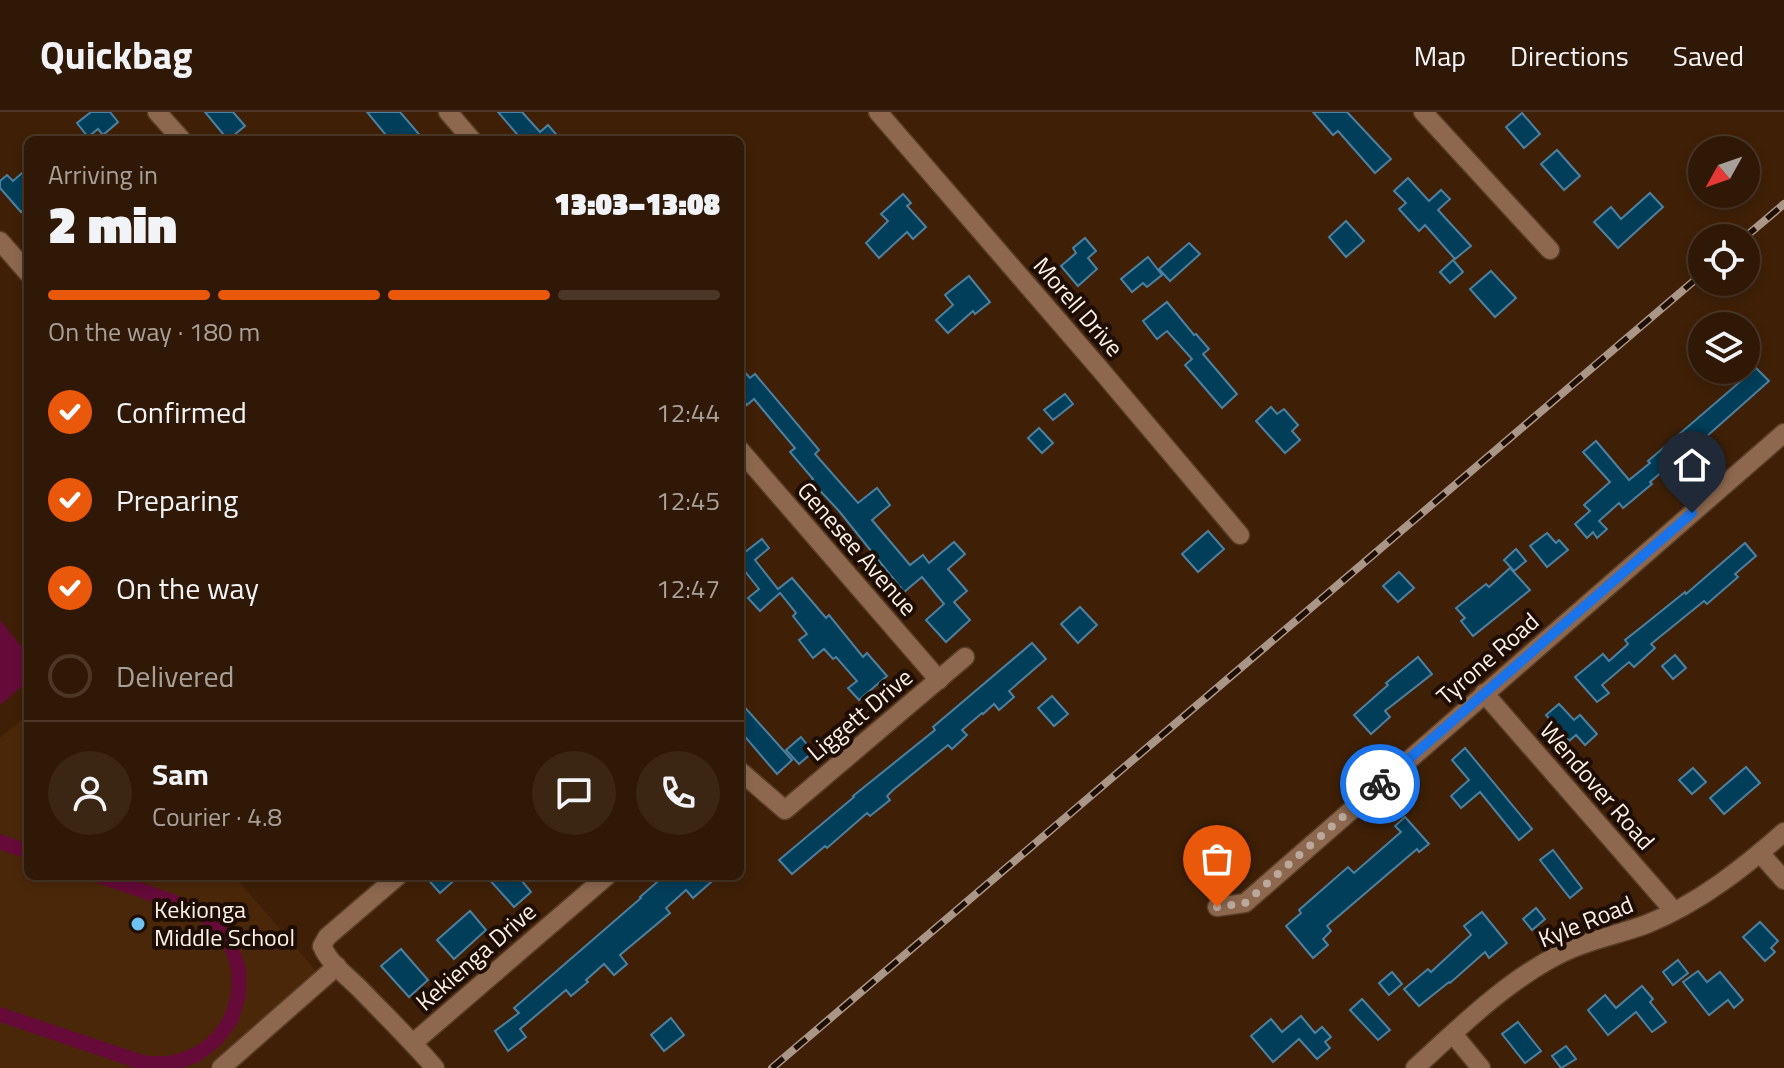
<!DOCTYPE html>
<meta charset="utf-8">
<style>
body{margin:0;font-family:"Titillium Web",sans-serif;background:#3b2513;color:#f1f3f6;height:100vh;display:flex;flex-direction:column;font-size:30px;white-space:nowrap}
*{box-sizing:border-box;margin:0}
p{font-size:26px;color:#a7a09a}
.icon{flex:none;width:44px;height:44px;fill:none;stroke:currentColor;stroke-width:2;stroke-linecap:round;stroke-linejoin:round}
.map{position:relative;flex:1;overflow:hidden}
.side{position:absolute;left:24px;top:24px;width:720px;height:744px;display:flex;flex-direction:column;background:#2f1805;border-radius:12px;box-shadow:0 4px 12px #0003,0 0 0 2px #4a3727}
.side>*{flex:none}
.needle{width:52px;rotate:230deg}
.controls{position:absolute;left:1688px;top:24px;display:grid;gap:16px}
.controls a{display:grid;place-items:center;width:72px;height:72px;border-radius:50%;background:#2f1805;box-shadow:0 4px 12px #0003,0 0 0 2px #4a3727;font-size:40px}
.pin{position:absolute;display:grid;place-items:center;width:68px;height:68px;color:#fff;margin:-82px -34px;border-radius:50% 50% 50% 0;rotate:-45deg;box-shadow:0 0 8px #0007}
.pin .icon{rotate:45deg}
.courier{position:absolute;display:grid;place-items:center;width:80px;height:80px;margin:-40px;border:6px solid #1a73e8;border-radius:50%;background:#fff;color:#222;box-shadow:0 2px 10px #0007}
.head em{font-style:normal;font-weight:800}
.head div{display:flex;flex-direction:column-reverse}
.head{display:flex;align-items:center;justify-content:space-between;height:136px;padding:0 24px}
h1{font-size:52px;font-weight:800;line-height:60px}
.bar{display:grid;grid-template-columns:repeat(4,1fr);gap:12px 8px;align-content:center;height:96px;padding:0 24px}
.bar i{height:10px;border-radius:6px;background:#4a3727}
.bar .selected{background:#ea580c}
.bar p{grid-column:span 4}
.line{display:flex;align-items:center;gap:20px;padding:0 24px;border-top:2px solid #4a3727}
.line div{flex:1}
.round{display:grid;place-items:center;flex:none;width:84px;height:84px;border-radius:42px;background:#3b2513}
ol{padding:0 24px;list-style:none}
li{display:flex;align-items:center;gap:24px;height:88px}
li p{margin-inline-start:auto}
li .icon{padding:8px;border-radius:50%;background:#ea580c;color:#fff;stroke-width:4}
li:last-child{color:#a7a09a}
li i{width:44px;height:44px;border:4px solid #4a3727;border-radius:50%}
header{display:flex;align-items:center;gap:48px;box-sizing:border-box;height:112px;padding:0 40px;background:#2f1805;border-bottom:2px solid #4a3727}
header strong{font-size:38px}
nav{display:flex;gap:44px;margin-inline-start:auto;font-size:28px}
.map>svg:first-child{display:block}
.built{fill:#4b270a}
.green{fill:#660a3a}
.building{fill:#003e5a;stroke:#4c81a1;stroke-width:2}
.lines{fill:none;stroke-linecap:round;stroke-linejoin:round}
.minor-casing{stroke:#593d27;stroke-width:21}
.minor{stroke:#8d684f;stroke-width:18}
.rail-casing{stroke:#a99687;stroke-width:8}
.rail{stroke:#1e0d02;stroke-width:5;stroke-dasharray:15;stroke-linecap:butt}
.done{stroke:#baa89b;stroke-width:8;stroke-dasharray:0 14.4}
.route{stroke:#1a73e8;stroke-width:10}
.poi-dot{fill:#6dc2f3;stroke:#1e0d02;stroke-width:3}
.labels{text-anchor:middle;stroke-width:8;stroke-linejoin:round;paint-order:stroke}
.street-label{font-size:24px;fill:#fcf1ea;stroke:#1e0d02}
.poi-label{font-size:24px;fill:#fcf1ea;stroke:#1e0d02;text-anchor:start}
</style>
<header>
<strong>Quickbag</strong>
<nav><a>Map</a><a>Directions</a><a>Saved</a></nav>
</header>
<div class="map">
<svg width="1784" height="956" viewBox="0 0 1784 956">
<rect width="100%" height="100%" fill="#3f2007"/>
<!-- built -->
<path class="built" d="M 28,602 L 28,764 L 234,764 L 318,861 L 209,956 L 0,956 L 0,626 Z"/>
<!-- green -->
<g class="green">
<path d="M 0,508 L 28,543 L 28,569 L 0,593 Z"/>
<path d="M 0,722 L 28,732 L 28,747 L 0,738 Z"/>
<path d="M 77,764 L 123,764 L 198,791 L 221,807 L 237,830 L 246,856 L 246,884 L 238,911 L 221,933 L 199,950 L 182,956 L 135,956 L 0,910 L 0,895 L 143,943 C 156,945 168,945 180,941 C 234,925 249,854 209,816 C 192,801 168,795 147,788 C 124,780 100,772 77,764 Z"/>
</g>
<!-- building -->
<g class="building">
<path d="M 91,0 L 110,0 L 118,10 L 103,23 L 98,17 L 88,25 L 77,11 Z"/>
<path d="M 205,0 L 233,0 L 245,14 L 228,28 Z"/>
<path d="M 367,0 L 400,0 L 424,28 L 390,28 Z"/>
<path d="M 498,0 L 522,0 L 540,20 L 548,13 L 561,28 L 522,28 Z"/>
<path d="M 1313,0 L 1347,0 L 1391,47 L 1375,61 L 1338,19 L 1333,23 Z"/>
<path d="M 1522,1 L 1540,22 L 1524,36 L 1506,15 Z"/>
<path d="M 1557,38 L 1580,64 L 1564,78 L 1541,52 Z"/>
<path d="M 22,61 L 28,67 L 28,94 L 21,100 L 0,76 L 0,69 L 7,63 L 13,69 Z"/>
<path d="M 1408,66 L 1429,89 L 1441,78 L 1450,87 L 1438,98 L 1471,134 L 1455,147 L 1425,113 L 1419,119 L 1399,97 L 1406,91 L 1394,79 Z"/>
<path d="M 1650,81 L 1663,95 L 1618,136 L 1594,110 L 1611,95 L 1621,107 Z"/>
<path d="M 903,82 L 911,91 L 907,94 L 926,115 L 913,127 L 907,120 L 879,146 L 866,131 L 888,109 L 881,102 Z"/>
<path d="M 1346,109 L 1364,129 L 1346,145 L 1329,125 Z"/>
<path d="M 1085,126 L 1096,139 L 1088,146 L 1097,157 L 1078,174 L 1061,154 L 1076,141 L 1073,136 Z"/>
<path d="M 1189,131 L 1200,142 L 1170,169 L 1159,157 Z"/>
<path d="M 1148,145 L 1162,163 L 1147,175 L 1143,171 L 1132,180 L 1121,167 Z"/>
<path d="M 1453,148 L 1463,160 L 1450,171 L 1440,160 Z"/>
<path d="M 1491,159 L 1516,186 L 1495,205 L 1470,177 Z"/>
<path d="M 969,164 L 990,190 L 975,202 L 973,199 L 948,221 L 936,208 L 953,193 L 945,183 Z"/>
<path d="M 1167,190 L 1194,223 L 1196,222 L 1209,237 L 1203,242 L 1237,282 L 1222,296 L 1185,253 L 1192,247 L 1167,219 L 1157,227 L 1143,209 Z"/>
<path d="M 740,255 L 750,266 L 755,262 L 819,338 L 815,342 L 858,391 L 877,376 L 890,393 L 872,408 L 910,453 L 923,443 L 929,451 L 954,430 L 965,442 L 948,457 L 967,479 L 954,490 L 970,508 L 946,530 L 926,508 L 944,492 L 922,465 L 904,480 L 839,399 L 811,369 L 813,367 L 790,340 L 795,336 L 773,310 L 754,287 L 747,293 L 740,284 Z"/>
<path d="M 1756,256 L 1769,269 L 1698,332 L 1696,331 L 1650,370 L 1652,372 L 1623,396 L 1619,391 L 1599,409 L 1607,417 L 1597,426 L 1593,420 L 1587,426 L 1575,412 L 1590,399 L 1584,393 L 1610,370 L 1583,340 L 1596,329 L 1629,368 L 1650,351 L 1648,349 Z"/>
<path d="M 1065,282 L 1073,292 L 1053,308 L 1044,298 Z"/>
<path d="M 1271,295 L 1277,302 L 1284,297 L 1298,313 L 1292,319 L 1300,328 L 1285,341 L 1256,309 Z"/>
<path d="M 1039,316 L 1053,331 L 1042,341 L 1028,326 Z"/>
<path d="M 1208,419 L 1224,437 L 1198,460 L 1182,442 Z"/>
<path d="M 1547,421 L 1556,431 L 1559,428 L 1568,438 L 1547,455 L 1530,434 Z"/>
<path d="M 762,427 L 769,436 L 755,448 L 778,477 L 792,466 L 826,506 L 829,503 L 863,545 L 867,541 L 887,564 L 859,588 L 848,576 L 857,569 L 836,545 L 833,547 L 824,537 L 813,546 L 799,528 L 807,522 L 793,504 L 796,501 L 780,481 L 760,499 L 748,486 L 759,477 L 740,453 L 740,444 Z"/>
<path d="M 1745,431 L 1756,444 L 1735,462 L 1738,465 L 1707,492 L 1704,489 L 1651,532 L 1655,536 L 1634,555 L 1629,550 L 1602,573 L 1609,581 L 1597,590 L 1575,565 L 1603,542 L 1609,549 L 1628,532 L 1625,528 L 1639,517 L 1685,480 L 1686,482 Z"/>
<path d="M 1516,437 L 1526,449 L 1514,459 L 1504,448 Z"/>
<path d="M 1510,456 L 1530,478 L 1473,524 L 1461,509 L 1465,506 L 1456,496 L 1486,472 L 1489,475 Z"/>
<path d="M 1399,460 L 1414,476 L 1398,490 L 1383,474 Z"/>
<path d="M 1080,495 L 1097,513 L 1078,531 L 1061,512 Z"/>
<path d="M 1032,531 L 1046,547 L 1009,579 L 1014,585 L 999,598 L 994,592 L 983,602 L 982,601 L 962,618 L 967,623 L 952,637 L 948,633 L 893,678 L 887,684 L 890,688 L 870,704 L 867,701 L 827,736 L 825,734 L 792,762 L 779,748 L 854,685 L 853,684 L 935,618 L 933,615 Z"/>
<path d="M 1675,543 L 1686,556 L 1673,567 L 1662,554 Z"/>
<path d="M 1418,545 L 1432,562 L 1385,599 L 1390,605 L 1371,622 L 1354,603 L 1388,573 L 1386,571 Z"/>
<path d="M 1052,584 L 1068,602 L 1054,614 L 1038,596 Z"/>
<path d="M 740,590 L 792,648 L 777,662 L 740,619 Z"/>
<path d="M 1559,592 L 1574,608 L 1580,603 L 1597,622 L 1585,633 L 1576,623 L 1569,629 L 1546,603 Z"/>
<path d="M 801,625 L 813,640 L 799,652 L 786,638 Z"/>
<path d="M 1465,636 L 1532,717 L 1519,728 L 1480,680 L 1461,696 L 1451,684 L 1469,668 L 1452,648 Z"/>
<path d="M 1746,655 L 1760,671 L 1724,702 L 1710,686 Z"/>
<path d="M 1693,656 L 1706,670 L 1692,682 L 1679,668 Z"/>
<path d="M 1405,705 L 1429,732 L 1419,740 L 1417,737 L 1327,814 L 1331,819 L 1323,827 L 1328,833 L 1313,846 L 1286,814 L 1301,801 L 1299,798 L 1348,755 L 1354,761 L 1401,720 L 1395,714 Z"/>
<path d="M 1553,738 L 1582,776 L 1570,786 L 1540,748 Z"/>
<path d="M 425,764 L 459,764 L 440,781 Z"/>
<path d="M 486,764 L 518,764 L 531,780 L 514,795 Z"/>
<path d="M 664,764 L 718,764 L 693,786 L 686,778 L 666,796 L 670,801 L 620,843 L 627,852 L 614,863 L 604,852 L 586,868 L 588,870 L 571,884 L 566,878 L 520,917 L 526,925 L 508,939 L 495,919 L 519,901 L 514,896 L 641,786 L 640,785 Z"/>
<path d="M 1536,796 L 1545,807 L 1532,818 L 1523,807 Z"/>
<path d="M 470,799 L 486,818 L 454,847 L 437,828 Z"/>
<path d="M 1482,800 L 1507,831 L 1489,846 L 1485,840 L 1450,871 L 1449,870 L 1419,894 L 1404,877 L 1428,857 L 1431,860 L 1471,823 L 1464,814 Z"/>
<path d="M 1760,810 L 1778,829 L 1771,836 L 1775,840 L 1765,849 L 1743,825 Z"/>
<path d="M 401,837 L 428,868 L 409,885 L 381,854 Z"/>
<path d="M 1678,848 L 1688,861 L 1673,873 L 1663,860 Z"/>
<path d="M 1698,859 L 1707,870 L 1720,860 L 1743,888 L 1734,896 L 1728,888 L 1709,903 L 1683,870 Z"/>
<path d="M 1392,860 L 1402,872 L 1389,883 L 1379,871 Z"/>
<path d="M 1642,874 L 1653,887 L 1650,890 L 1666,910 L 1652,920 L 1636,900 L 1608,923 L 1588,898 L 1605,883 L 1616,896 Z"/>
<path d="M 1362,887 L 1390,918 L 1378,928 L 1350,898 Z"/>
<path d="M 1301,904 L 1315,921 L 1322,915 L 1331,925 L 1325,930 L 1330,936 L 1317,947 L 1299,927 L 1273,950 L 1251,924 L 1271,907 L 1282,920 Z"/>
<path d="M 671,906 L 684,923 L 664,939 L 651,923 Z"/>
<path d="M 1518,910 L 1541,939 L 1525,951 L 1502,922 Z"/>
<path d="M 1566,934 L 1576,947 L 1561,956 L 1552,944 Z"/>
</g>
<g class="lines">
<!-- minor casing -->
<g class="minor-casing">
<g id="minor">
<path d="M 157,0 L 182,28"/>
<path d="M 448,0 L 472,28"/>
<path d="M 878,0 L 1099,256 L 1240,423"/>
<path d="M 1423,0 L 1550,138"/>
<path d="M 0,129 L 28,161"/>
<path d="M 740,338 L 939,568"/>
<path d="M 1484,581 L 1674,799"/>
<path d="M 740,659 L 785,698 L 965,545"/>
<path d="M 1760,741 L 1784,768"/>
<path d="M 398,764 L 327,825 L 322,834 C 329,851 347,864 360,877 C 385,903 411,928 435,956"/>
<path d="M 1217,795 L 1245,791 L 1784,321"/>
<path d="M 1453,922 L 1481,956"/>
<path d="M 413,931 L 607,764"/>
<path d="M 221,956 L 337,854"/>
<path d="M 1415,956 C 1460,915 1505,870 1560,842 C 1587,828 1618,823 1647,812 C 1699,791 1742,757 1784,720"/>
</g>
</g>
<!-- minor -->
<use href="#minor" class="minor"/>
<!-- rail casing -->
<g class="rail-casing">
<g id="rail">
<path d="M 1744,126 L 1784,92"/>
<path d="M 772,956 L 1702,162"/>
</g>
</g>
<!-- rail -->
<use href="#rail" class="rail"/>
</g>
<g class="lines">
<!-- done -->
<path class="done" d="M 1217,795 L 1245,791 L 1380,672"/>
<!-- route -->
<path class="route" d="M 1380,672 L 1692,401"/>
</g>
<!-- markers -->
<circle class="poi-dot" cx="138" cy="812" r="8"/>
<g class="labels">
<!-- street labels -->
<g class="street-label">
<text transform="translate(1078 195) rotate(49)" y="8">Morell Drive</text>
<text transform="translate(857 437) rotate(49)" y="8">Genesee Avenue</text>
<text transform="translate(1488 547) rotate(-41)" y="8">Tyrone Road</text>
<text transform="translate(860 603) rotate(-40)" y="8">Liggett Drive</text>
<text transform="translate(1597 674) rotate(49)" y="8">Wendover Road</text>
<text transform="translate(1586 810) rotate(-22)" y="8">Kyle Road</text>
<text transform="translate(476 845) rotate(-41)" y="8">Kekienga Drive</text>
</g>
<!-- poi labels -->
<g class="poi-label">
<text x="154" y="806">Kekionga<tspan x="154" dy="28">Middle School</tspan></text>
</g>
</g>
</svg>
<div class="controls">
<a><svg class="needle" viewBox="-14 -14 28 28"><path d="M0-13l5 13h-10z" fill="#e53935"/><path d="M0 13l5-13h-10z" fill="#a7a09a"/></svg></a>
<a><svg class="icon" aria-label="locate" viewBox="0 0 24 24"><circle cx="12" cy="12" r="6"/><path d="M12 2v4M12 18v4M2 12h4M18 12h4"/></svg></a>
<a><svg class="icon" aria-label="layers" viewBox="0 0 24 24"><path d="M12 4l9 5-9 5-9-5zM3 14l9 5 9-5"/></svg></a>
</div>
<div class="pin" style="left:1217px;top:795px;background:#ea580c"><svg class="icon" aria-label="bag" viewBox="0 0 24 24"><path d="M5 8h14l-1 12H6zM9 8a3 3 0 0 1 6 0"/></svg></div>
<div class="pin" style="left:1692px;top:401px;background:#1f2937"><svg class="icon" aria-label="home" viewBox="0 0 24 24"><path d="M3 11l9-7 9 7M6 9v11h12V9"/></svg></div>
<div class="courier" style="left:1380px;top:672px"><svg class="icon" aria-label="bike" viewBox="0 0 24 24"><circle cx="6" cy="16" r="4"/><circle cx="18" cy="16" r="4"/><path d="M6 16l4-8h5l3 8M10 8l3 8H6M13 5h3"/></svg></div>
<section class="side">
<div class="head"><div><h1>2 min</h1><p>Arriving in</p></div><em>13:03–13:08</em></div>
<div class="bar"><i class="selected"></i><i class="selected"></i><i class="selected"></i><i></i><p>On the way · 180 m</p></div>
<ol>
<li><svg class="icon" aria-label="check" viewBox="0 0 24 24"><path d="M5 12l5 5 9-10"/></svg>Confirmed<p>12:44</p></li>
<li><svg class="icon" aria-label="check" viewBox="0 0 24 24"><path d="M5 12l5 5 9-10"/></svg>Preparing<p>12:45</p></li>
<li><svg class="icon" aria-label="check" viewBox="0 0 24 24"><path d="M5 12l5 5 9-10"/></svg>On the way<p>12:47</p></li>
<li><i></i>Delivered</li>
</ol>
<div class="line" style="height:144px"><a class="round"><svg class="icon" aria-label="person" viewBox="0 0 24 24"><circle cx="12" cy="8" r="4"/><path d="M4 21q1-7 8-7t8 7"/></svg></a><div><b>Sam</b><p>Courier · 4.8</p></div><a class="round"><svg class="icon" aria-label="chat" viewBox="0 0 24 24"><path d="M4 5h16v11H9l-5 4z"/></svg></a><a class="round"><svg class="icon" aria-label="phone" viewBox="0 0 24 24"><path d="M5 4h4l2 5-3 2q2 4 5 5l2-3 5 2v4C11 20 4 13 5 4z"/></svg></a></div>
</section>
</div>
